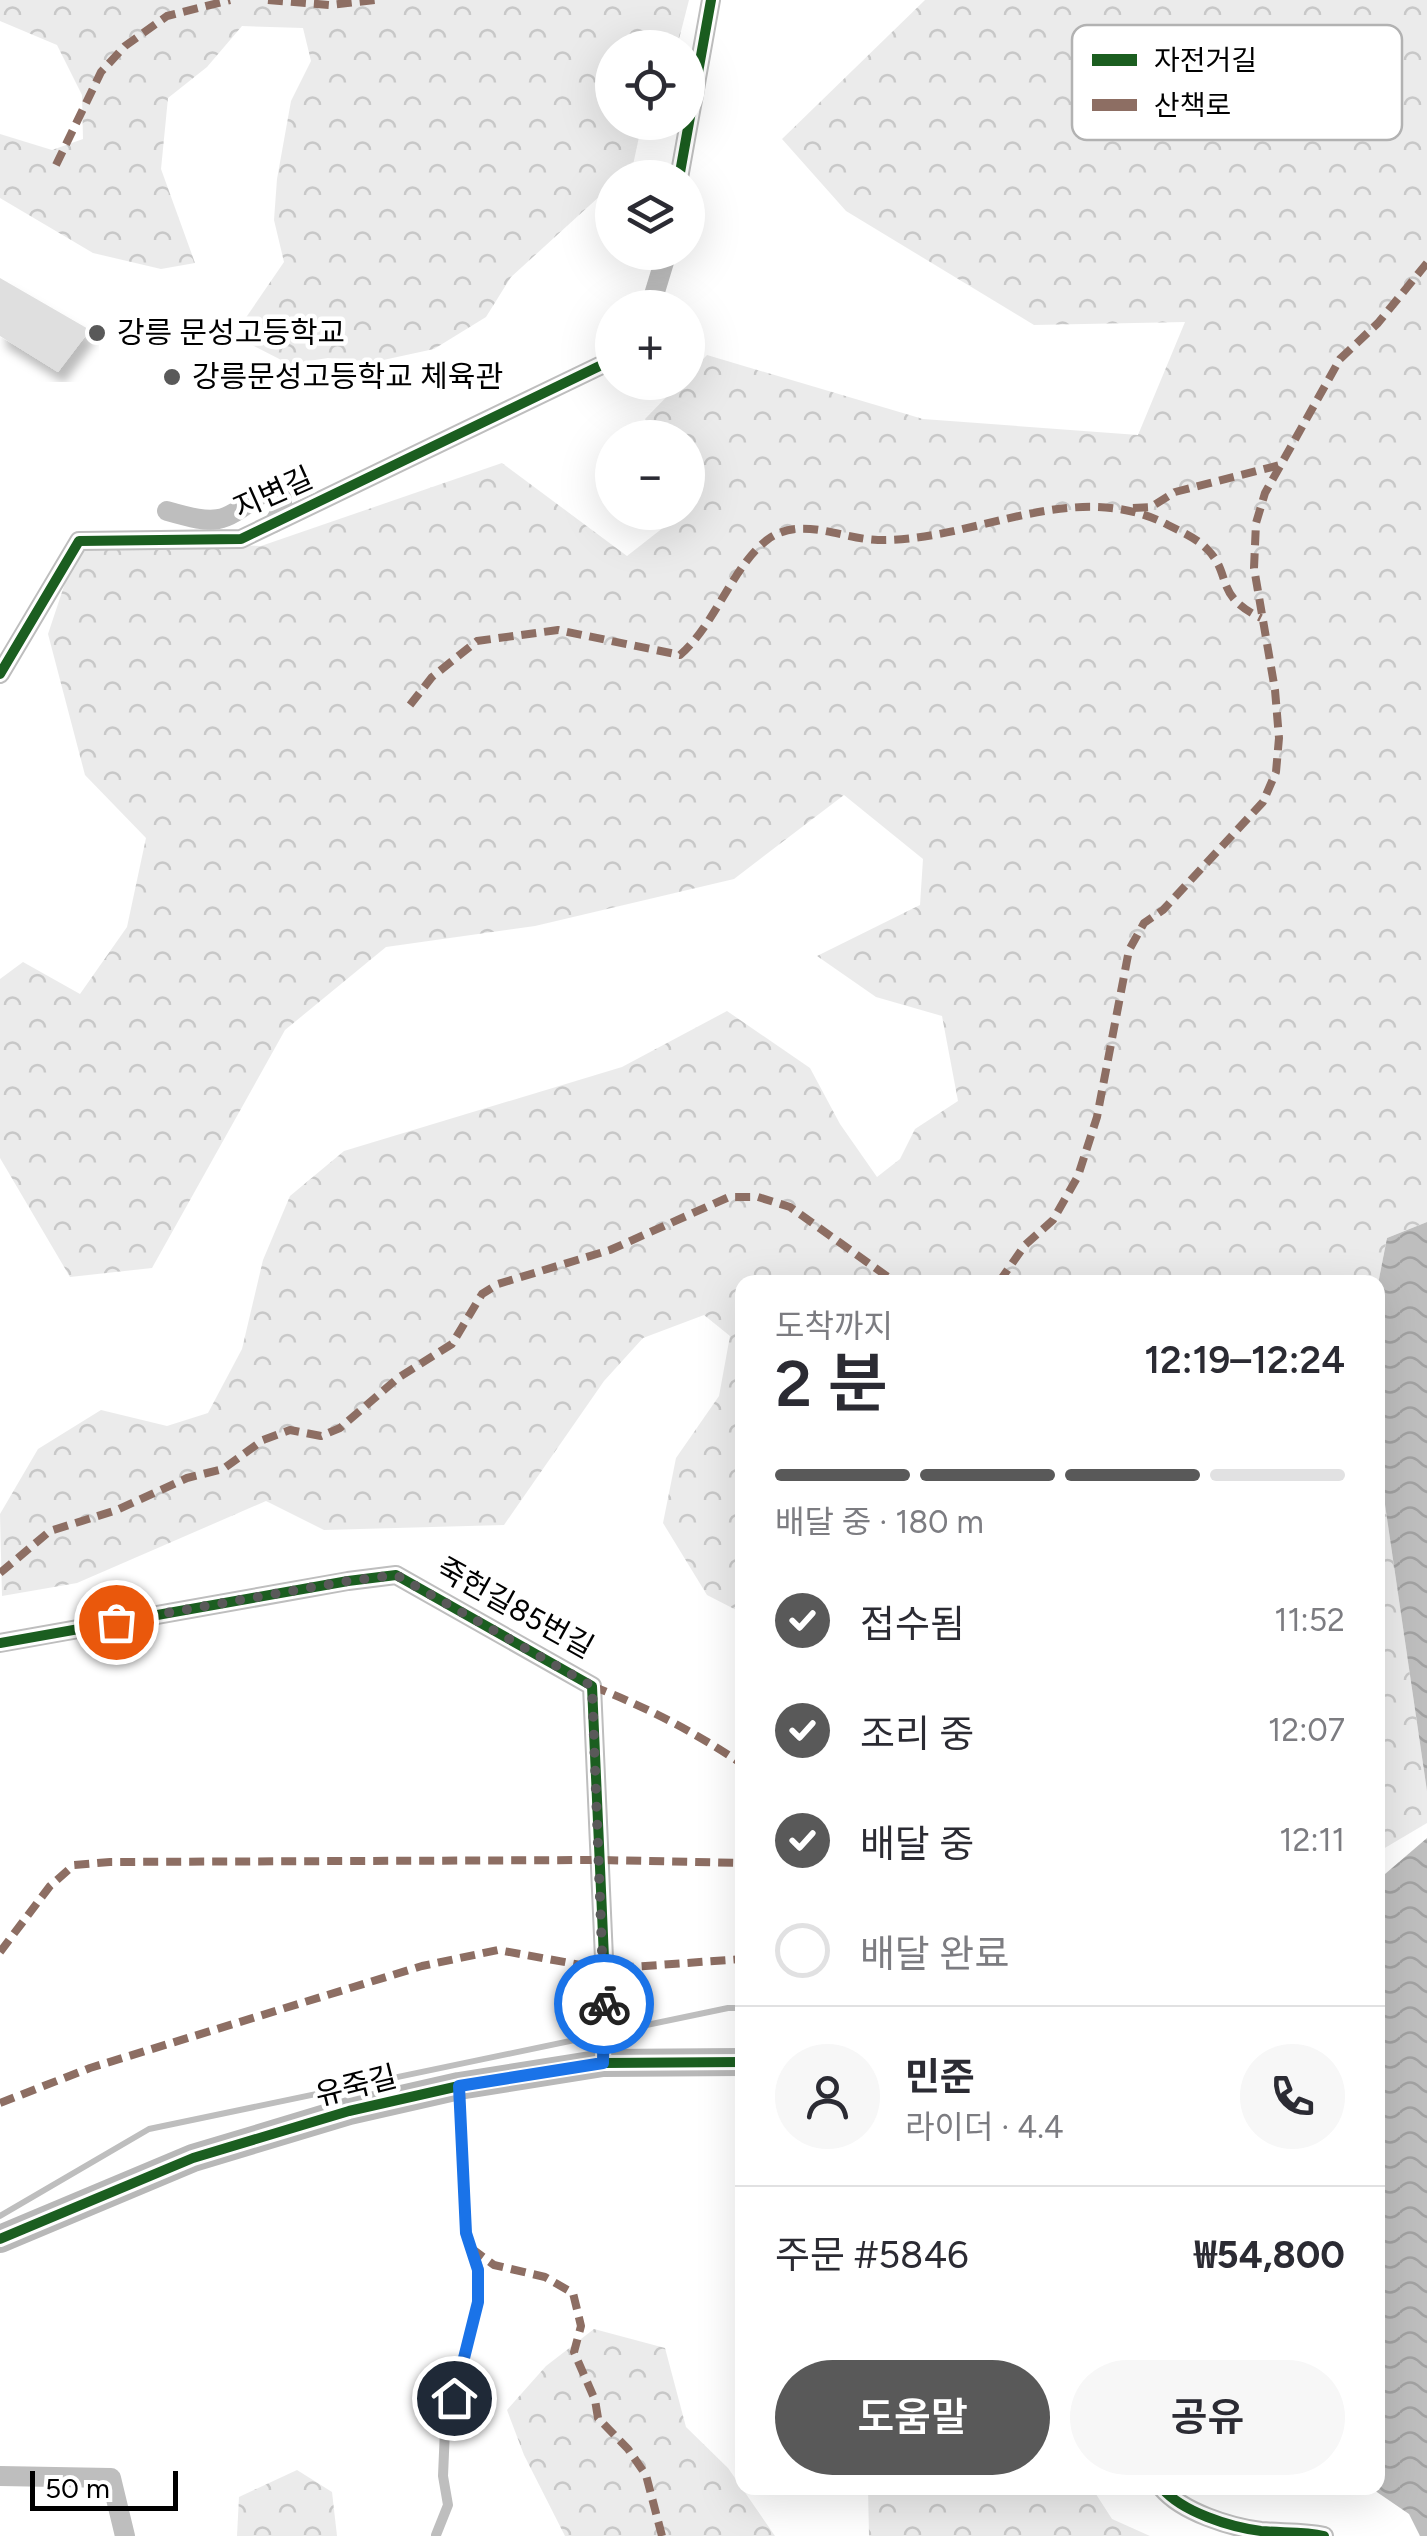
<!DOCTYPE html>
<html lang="ko">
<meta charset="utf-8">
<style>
body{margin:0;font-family:Figtree,"Noto Sans KR",sans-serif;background:#f7f7f7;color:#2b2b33;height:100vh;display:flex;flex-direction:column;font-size:38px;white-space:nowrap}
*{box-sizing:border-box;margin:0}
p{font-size:32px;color:#7c7c81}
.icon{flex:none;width:55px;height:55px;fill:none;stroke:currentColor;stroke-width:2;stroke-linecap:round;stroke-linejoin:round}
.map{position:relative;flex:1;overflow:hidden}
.details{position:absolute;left:735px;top:1275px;width:650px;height:1220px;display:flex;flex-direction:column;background:#fff;border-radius:20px;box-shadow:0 10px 40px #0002}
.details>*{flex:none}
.fabs{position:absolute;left:595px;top:30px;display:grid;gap:20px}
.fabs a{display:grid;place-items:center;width:110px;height:110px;border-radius:50%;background:#fff;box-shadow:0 10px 40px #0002;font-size:50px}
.scale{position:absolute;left:30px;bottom:25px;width:148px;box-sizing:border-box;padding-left:10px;border:5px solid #000;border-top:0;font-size:28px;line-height:35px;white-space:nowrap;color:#000;-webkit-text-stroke:8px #fff;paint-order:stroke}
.pin{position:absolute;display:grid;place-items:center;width:85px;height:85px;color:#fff;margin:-42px;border:5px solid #fff;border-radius:50%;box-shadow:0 2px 10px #0007}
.courier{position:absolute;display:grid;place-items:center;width:100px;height:100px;margin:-50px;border:8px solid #1a73e8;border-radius:50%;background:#fff;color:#222;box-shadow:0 2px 12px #0007}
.headline em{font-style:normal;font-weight:600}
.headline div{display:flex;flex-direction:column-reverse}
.headline{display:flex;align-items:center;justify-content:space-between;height:170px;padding:0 40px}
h1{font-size:65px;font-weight:600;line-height:75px}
.bar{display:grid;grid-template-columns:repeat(4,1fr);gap:15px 10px;align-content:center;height:120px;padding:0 40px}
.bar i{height:12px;border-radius:8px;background:#e1e1e2}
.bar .current{background:#595959}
.bar p{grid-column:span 4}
.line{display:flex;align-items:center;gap:25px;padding:0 40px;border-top:2px solid #e1e1e2}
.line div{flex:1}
.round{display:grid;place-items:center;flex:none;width:105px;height:105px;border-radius:52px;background:#f7f7f7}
ol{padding:0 40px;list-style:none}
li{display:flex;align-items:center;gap:30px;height:110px}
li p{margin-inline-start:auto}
li .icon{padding:10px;border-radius:50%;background:#595959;color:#fff;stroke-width:4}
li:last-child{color:#7c7c81}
li i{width:55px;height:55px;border:5px solid #e1e1e2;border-radius:50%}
.button{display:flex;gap:20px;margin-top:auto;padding:20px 40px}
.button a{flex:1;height:115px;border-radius:60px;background:#595959;color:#fff;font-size:40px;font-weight:600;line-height:115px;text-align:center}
.button a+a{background:#f7f7f7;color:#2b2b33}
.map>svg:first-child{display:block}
.forest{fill:url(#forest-crowns)}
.water{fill:url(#water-waves)}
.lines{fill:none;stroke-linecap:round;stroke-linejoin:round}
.stream{stroke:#bebebe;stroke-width:6}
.building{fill:#dfdfdf;filter:url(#shadow)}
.lane{stroke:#bebebe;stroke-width:10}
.street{stroke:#bebebe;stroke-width:20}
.secondary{stroke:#b8b8b8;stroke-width:28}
.quiet{stroke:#8d6e63;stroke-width:8;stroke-dasharray:15 8;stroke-linecap:butt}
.cycleway-casing{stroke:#fff;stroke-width:16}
.cycleway{stroke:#1b5e20;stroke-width:10}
.done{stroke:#595959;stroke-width:10;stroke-dasharray:0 18}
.route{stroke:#1a73e8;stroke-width:12}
.poi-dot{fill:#595959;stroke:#fff;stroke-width:4}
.labels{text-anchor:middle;stroke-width:9;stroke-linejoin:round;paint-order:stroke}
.poi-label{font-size:30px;fill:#000;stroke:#fff;text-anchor:start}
.street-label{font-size:30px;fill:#000;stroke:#fff}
.key{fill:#fff;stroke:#b2b2b2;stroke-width:2.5}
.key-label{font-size:28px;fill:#000}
</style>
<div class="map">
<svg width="1427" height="2536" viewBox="0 0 1427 2536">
<defs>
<pattern id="forest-crowns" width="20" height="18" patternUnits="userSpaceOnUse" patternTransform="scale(2.5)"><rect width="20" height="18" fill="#ebebeb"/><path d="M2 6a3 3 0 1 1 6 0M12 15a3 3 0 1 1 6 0" fill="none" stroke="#c8c8c8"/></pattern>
<pattern id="water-waves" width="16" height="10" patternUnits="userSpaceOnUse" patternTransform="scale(2.5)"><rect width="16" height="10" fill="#bebebe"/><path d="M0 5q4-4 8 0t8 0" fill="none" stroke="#a2a2a2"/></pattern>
<filter id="shadow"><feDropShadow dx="6" dy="11" stdDeviation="5" flood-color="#0004"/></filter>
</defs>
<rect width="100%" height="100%" fill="#fff"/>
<!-- forest -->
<g class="forest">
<path d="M 0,0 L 689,0 L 677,47 L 612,48 L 612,122 L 642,123 L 633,165 L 620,177 L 612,178 L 612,185 L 511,277 L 486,317 L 434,349 L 374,362 L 328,358 L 289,364 L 252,345 L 245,319 L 284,262 L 274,220 L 277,179 L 291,101 L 311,61 L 303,28 L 242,26 L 207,67 L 168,98 L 161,169 L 195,263 L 161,269 L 93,253 L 0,198 L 0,134 L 52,150 L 83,139 L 82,95 L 57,45 L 0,21 Z"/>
<path d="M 925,0 L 1427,0 L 1427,1222 L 1387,1238 L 1378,1284 L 742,1282 L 742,1613 L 707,1595 L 663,1523 L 676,1458 L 719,1396 L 730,1336 L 704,1315 L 643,1338 L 604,1381 L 504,1525 L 324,1530 L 266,1501 L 77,1583 L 2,1596 L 0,1514 L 38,1449 L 101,1410 L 167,1426 L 208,1413 L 242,1349 L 263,1260 L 290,1196 L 344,1151 L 622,1067 L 727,1011 L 810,1068 L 840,1124 L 877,1177 L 900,1159 L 915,1129 L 958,1101 L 942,1016 L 876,997 L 817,956 L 920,905 L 923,859 L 844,795 L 734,879 L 535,926 L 386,947 L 285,1030 L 152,1268 L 70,1277 L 0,1158 L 0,979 L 23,962 L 80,994 L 127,927 L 146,838 L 85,775 L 48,634 L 79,541 L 261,546 L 502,463 L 627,556 L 682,513 L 688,512 L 688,438 L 654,437 L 645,419 L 680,383 L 688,382 L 688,375 L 707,355 L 923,419 L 1138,435 L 1185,322 L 1034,325 L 846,211 L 782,139 Z"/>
<path d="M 1378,1457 L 1427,1791 L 1427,1823 L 1378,1852 Z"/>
<path d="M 594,2329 L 665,2348 L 686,2427 L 728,2468 L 775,2536 L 565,2536 L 524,2455 L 507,2410 L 546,2366 Z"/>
<path d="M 297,2470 L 332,2492 L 337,2536 L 237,2536 L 239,2497 Z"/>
<path d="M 868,2488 L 1092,2488 L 1112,2519 L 1150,2536 L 869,2536 Z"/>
</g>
<!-- water -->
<g class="water">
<path d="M 1427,1222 L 1427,1791 L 1378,1457 L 1378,1284 L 1387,1238 Z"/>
<path d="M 1427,1838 L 1427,2536 L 1420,2536 L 1409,2514 L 1371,2488 L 1378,2488 L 1378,1880 Z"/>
</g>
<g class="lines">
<!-- stream -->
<path class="stream" d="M 0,2216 L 149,2129 L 728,2008 L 742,2008"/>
</g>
<!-- building -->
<path class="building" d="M 0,278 L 90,330 L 58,372 L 0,336 Z"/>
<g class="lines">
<!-- lane -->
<path class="lane" d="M 436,2535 L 448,2505 L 443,2476 L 445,2429 L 478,2302 L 479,2270 L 466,2233 L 459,2087"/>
<!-- street -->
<g class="street">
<path d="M 679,178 L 711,0"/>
<path d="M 650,308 L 667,252"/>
<path d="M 167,511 C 223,527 222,522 268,489 L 282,499 L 282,510 L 274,523"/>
<path d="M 0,674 L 79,541 L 241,539 L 612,360"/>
<path d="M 0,1643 L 348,1581 L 396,1575 L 592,1686 L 605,1981 L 603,2063"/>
<path d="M 0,2476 L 111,2478 L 125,2536"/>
<path d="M 1162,2488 C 1182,2512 1230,2527 1261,2531 C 1282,2533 1304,2531 1324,2536"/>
</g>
<!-- secondary -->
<path class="secondary" d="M 0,2239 L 193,2158 L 349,2111 L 459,2086 L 603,2063 L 742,2062"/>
<!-- quiet -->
<g class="quiet">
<path d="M 268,0 L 330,5 L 375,0"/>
<path d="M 56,165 L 101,72 L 125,46 L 167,16 L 230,0"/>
<path d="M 1133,508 L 1151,507 L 1175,492 L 1280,465"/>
<path d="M 410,705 L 432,677 L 477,641 L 558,630 L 680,655 C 715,625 732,567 767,540 C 800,515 841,539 878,540 C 975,542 1074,476 1168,525 C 1180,531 1198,539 1207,549 C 1233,575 1213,595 1261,618"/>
<path d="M 999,1282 L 1025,1245 L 1053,1220 L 1078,1176 L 1097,1117 L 1129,950 L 1144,923 L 1163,910 L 1263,802 L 1276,772 L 1279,738 L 1275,690 L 1254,568 L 1256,523 L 1265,493 L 1340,359 L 1378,323 L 1427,263"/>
<path d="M 0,1573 L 50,1531 L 117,1510 L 187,1478 L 223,1469 L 263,1440 L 290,1430 L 321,1436 L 340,1428 L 398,1378 L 452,1344 L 482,1294 L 498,1284 L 610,1250 L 729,1197 L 758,1197 L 790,1207 L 895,1282"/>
<path d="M 592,1686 C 646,1707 695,1732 742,1764"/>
<path d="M 1378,1740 L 1381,1754 L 1378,1785"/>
<path d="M 0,1952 L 50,1886 L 74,1865 L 110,1862 L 600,1860 L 742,1863"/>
<path d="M 0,2103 L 90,2068 L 422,1966 L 498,1950 L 603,1969 L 742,1959"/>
<path d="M 471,2248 L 494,2265 L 545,2277 L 573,2293 L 581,2326 L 574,2352 L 595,2400 L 598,2418 L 628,2449 L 646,2475 L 662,2536"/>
</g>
<!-- cycleway casing -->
<g class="cycleway-casing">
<g id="cycleway">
<path d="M 679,178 L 711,0"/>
<path d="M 0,674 L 79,541 L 241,539 L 612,360"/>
<path d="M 0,1643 L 348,1581 L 396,1575 L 592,1686 L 605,1981 L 603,2063"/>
<path d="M 0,2239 L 193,2158 L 349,2111 L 459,2086 L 603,2063 L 742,2062"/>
<path d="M 1162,2488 C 1182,2512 1230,2527 1261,2531 C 1282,2533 1304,2531 1324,2536"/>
</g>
</g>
<!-- cycleway -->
<use href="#cycleway" class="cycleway"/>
</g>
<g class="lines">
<!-- done -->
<path class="done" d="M 116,1622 L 348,1581 L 396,1575 L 592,1686 L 604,2004"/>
<!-- route -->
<path class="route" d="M 454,2398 L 478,2302 L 478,2270 L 466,2233 L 459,2086 L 603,2063 L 604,2004"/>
</g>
<!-- markers -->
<g class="poi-dot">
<circle cx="97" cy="333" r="10"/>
<circle cx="172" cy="377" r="10"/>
</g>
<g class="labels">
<!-- poi labels -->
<g class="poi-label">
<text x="117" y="343">강릉 문성고등학교</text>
<text x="192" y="387">강릉문성고등학교 체육관</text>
</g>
<!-- street labels -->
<g class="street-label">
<text transform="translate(273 493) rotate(-24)" y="10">지변길</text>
<text transform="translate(515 1608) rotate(29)" y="10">죽헌길85번길</text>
<text transform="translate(356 2086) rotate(-14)" y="10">유죽길</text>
</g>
</g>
<!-- legend -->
<rect x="1072" y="25" width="330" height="115" rx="15" class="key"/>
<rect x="1092" y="54" width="45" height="12" fill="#1b5e20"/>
<rect x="1092" y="99" width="45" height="12" fill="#8d6e63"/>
<g class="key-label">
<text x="1154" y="70">자전거길</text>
<text x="1154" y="115">산책로</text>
</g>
</svg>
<div class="fabs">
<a><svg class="icon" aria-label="locate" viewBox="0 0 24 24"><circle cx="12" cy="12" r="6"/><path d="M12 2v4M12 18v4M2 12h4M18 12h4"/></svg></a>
<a><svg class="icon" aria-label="layers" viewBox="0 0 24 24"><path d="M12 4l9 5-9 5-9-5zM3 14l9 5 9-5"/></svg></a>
<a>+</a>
<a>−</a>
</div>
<div class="scale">50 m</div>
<div class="pin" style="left:116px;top:1622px;background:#ea580c"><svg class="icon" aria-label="bag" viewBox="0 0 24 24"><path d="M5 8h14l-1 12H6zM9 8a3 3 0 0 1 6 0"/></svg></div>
<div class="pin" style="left:454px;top:2398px;background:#1f2937"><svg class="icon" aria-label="home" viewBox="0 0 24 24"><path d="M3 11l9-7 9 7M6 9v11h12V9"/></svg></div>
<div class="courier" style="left:604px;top:2004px"><svg class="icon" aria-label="bike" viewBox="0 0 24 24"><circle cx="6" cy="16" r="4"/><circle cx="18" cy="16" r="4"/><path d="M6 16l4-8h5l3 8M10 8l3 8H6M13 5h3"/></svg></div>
<section class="details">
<div class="headline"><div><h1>2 분</h1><p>도착까지</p></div><em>12:19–12:24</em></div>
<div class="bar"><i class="current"></i><i class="current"></i><i class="current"></i><i></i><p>배달 중 · 180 m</p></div>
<ol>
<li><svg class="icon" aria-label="check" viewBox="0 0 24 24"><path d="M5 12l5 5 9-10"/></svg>접수됨<p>11:52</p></li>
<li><svg class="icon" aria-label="check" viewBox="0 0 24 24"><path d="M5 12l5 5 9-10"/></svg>조리 중<p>12:07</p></li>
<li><svg class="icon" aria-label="check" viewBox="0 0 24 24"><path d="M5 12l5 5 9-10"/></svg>배달 중<p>12:11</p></li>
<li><i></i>배달 완료</li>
</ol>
<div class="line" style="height:180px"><a class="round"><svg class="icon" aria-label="person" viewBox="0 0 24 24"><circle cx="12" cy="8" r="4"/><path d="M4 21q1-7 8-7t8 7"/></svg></a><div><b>민준</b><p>라이더 · 4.4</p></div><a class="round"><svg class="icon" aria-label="phone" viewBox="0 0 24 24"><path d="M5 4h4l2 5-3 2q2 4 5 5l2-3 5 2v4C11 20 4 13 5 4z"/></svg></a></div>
<div class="line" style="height:130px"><div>주문 #5846</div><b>₩54,800</b></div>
<div class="button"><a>도움말</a><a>공유</a></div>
</section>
</div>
